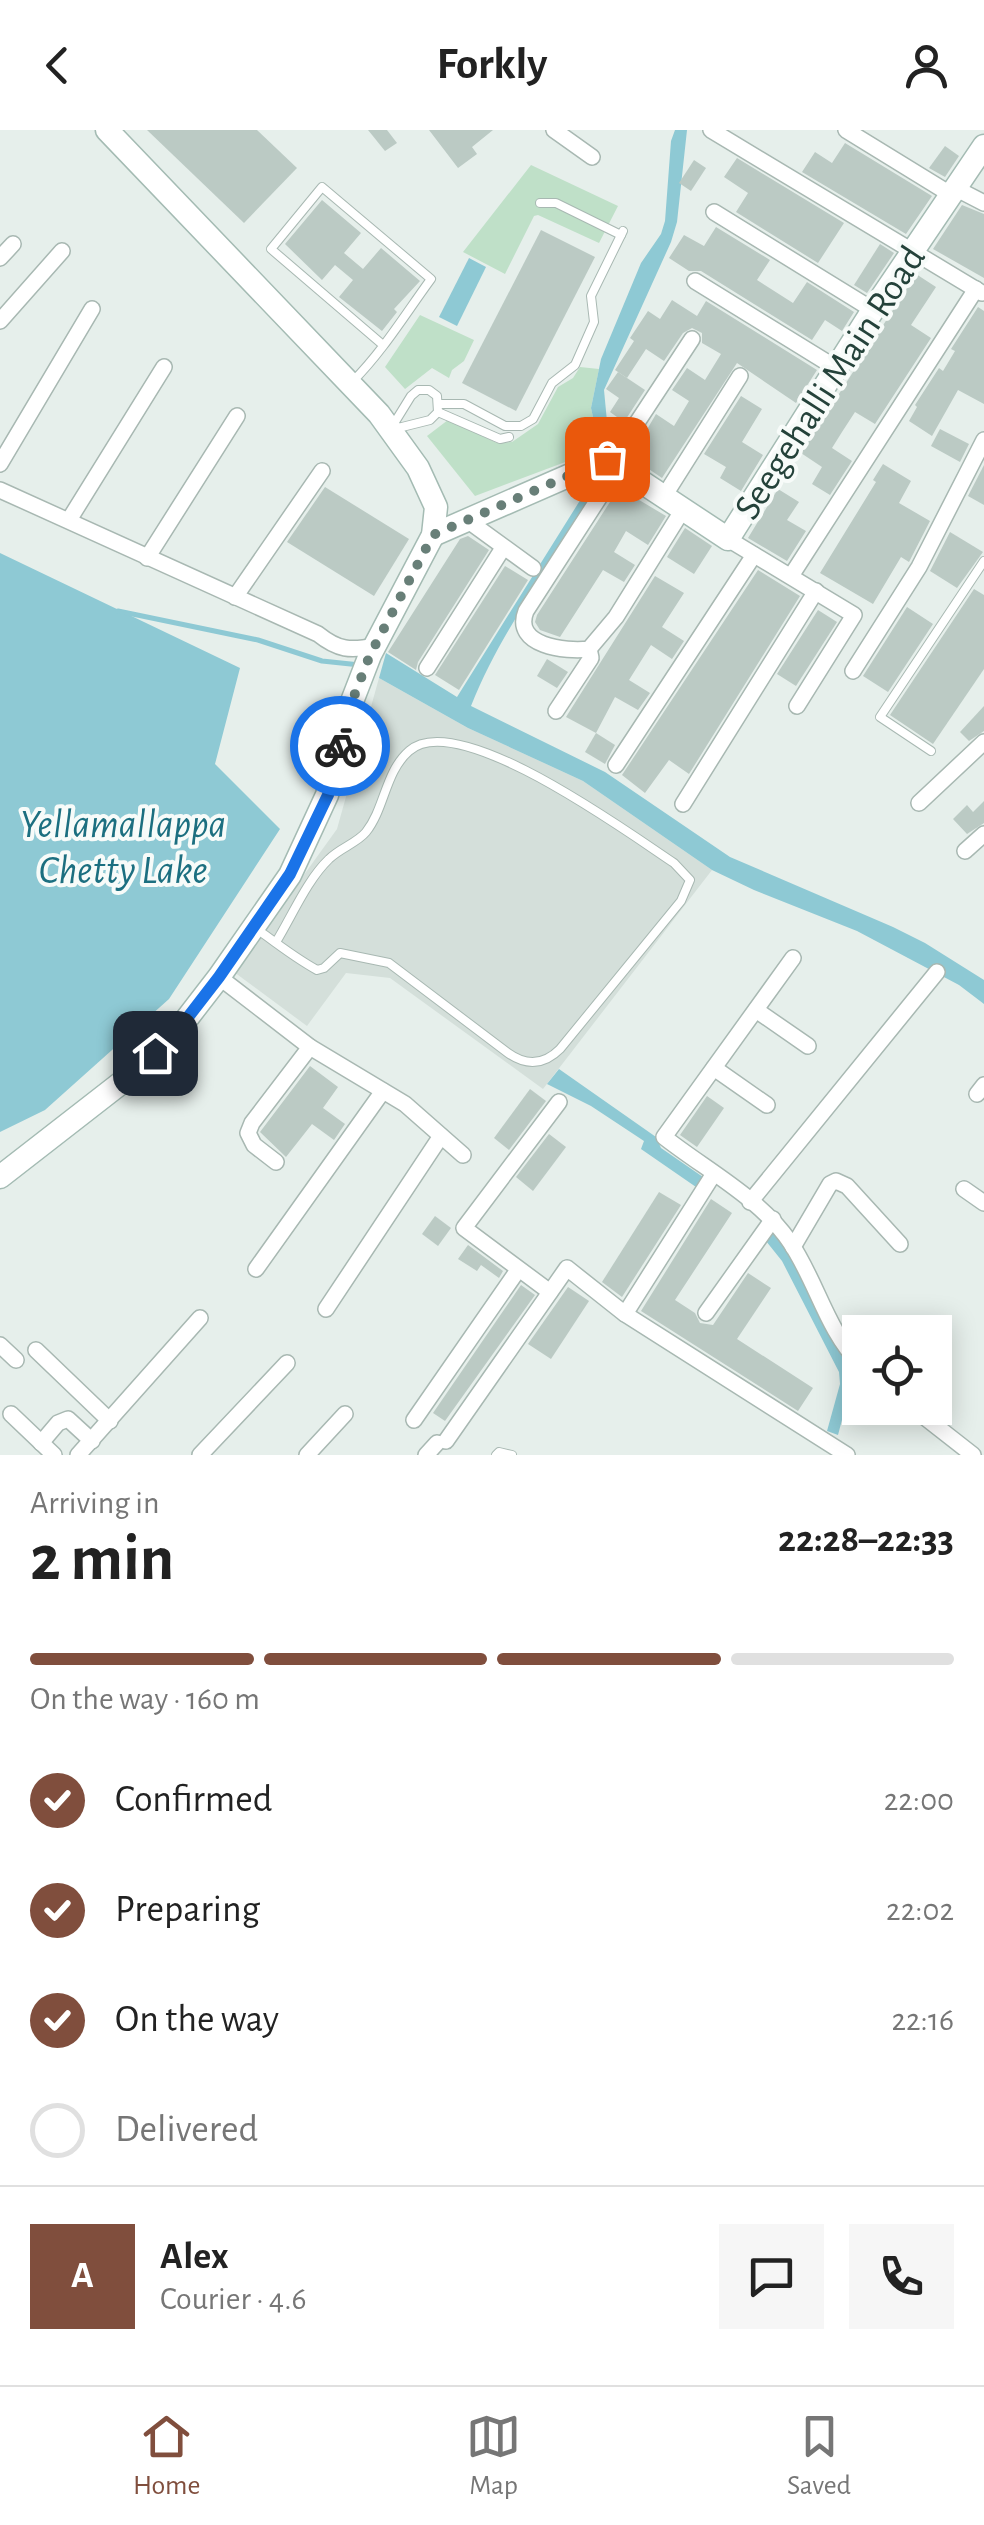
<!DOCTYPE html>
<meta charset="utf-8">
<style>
body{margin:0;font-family:"Alegreya Sans",sans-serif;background:#f6f6f6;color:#222;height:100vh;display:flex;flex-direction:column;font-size:38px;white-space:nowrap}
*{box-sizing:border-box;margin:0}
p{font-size:32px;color:#767676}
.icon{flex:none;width:55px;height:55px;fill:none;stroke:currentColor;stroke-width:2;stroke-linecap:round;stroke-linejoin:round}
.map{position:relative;height:1325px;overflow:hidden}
.details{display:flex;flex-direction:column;background:#fff;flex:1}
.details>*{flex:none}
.tools{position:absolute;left:842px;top:1185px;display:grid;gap:20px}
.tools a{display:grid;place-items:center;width:110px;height:110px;border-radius:0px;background:#fff;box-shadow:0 5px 25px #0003;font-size:50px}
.pin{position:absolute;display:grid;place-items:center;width:85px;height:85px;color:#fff;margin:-42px;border-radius:20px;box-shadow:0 5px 15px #0006}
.courier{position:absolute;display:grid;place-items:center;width:100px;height:100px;margin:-50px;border:8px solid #1a73e8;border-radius:50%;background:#fff;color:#222;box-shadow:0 2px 12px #0007}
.summary em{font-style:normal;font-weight:700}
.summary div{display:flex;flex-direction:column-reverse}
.summary{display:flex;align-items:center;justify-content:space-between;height:170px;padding:0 30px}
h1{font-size:65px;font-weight:700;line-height:75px}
.bar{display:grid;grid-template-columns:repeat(4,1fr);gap:15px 10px;align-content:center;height:120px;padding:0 30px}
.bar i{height:12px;border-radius:8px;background:#e0e0e0}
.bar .selected{background:#804e3d}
.bar p{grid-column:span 4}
.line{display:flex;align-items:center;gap:25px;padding:0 30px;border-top:2px solid #e0e0e0}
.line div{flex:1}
.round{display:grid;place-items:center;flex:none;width:105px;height:105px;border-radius:0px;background:#f6f6f6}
ol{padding:0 30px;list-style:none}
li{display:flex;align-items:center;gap:30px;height:110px}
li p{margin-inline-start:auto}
li .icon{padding:10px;border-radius:50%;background:#804e3d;color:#fff;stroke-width:4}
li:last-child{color:#767676}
li i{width:55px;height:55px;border:5px solid #e0e0e0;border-radius:50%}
header{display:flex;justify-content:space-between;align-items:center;height:130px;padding:0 30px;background:#fff;font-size:45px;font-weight:700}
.dock{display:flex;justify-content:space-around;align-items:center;height:140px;border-top:2px solid #e0e0e0;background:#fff;font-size:28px;color:#767676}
.dock a{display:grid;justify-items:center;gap:5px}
.dock .selected{color:#804e3d}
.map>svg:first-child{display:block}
.built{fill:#d4dfda}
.green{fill:#bfe0c8}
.water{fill:#8ec9d4}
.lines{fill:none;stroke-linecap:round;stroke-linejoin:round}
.stream{stroke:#8ec9d4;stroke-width:5}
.building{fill:#bbcac4}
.lane-casing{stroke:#a8b8b2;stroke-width:10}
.street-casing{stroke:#a8b8b2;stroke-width:18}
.secondary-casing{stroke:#a4bbb3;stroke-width:25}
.lane{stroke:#fff;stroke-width:8}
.street{stroke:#fff;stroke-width:15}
.secondary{stroke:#fff;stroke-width:22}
.done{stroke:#687f78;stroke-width:10;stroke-dasharray:0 18}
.route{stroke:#1a73e8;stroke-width:12}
.labels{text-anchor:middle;stroke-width:8;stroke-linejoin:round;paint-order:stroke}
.street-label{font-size:38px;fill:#24423a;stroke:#f7fbf9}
.water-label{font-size:40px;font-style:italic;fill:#1c6f80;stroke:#f7fbf9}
</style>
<header><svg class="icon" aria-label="back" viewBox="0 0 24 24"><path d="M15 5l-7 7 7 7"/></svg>Forkly<svg class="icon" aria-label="person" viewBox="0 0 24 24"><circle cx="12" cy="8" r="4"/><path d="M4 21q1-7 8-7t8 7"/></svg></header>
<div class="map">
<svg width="984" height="1325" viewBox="0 0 984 1325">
<rect width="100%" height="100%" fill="#e6efeb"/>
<!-- built -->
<path class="built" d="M 379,548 L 468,598 L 583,651 L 712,740 L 543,959 L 390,848 L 346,843 L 307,896 L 234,842 L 337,699 Z"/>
<!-- green -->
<g class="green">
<path d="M 531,35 L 618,76 L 599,113 L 538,85 L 534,86 L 505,144 L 463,122 Z"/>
<path d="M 420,185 L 474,210 L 464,231 L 452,240 L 449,248 L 432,238 L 405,259 L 385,237 Z"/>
<path d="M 580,237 L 599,239 L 591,278 L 600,319 L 475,366 L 427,306 L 448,290 L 497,313 L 512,312 L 538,294 L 558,257 L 573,248 Z"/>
</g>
<!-- water -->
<g class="water">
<path d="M 675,0 L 687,0 L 677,92 L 671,112 L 604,260 L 610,323 L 600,319 L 591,278 L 601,229 L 641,133 L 661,104 L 665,91 L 671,11 Z"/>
<path d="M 469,128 L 486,137 L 457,196 L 439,187 Z"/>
<path d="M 594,348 L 608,351 C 560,423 503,495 471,576 L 605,642 L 730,727 L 893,797 L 925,813 L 984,850 L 984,874 L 959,855 L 857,801 L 754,760 L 712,740 L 583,651 L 468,598 L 379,548 L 386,523 L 457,567 Z"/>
<path d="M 0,423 L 240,538 L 215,634 L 280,699 L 169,869 L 45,980 L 0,1002 Z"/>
<path d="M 559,939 L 656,1007 L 661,1018 L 703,1047 L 696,1057 L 641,1019 L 644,1011 L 591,976 L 547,954 Z"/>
<path d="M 774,1103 L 793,1128 L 849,1240 L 851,1256 L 838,1305 L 827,1301 L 840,1254 L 839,1242 L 782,1131 L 766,1111 Z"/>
</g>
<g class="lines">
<!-- stream -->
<path class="stream" d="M 118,481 L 258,510 L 322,531 L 360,535"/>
</g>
<!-- building -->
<g class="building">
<path d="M 147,0 L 257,0 L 297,38 L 244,93 Z"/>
<path d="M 368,0 L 387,0 L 397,13 L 385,21 Z"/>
<path d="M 429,0 L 493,0 L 472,17 L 477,24 L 458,38 Z"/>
<path d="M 845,13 L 932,66 L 906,104 L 802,42 L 815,22 L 832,33 Z"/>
<path d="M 945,16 L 959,26 L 945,47 L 929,38 Z"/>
<path d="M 737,28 L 844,93 L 818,133 L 736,82 L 748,63 L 724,47 Z"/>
<path d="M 694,30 L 706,38 L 691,61 L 679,53 Z"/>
<path d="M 322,70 L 361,103 L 344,123 L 363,139 L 381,118 L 420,151 L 394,179 L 397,182 L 382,201 L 339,167 L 353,150 L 335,135 L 322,150 L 285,114 Z"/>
<path d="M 962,75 L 984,84 L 984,148 L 933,119 Z"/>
<path d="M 716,97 L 770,130 L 757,150 L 793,173 L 807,152 L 854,182 L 842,201 L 825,190 L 812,210 L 701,141 L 689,141 L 669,128 L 684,105 L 704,116 Z"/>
<path d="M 541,100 L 595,127 L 516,281 L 462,253 Z"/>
<path d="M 880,114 L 894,123 L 867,163 L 854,155 Z"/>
<path d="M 916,144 L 936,157 L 911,195 L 931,208 L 875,294 L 855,282 L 842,302 L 832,318 L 852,331 L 830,365 L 812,354 L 822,337 L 801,323 Z"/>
<path d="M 672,170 L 697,186 L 706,171 L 817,240 L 796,273 L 737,233 L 662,348 L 631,327 L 656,284 L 674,296 L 689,271 L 672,260 L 687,238 L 705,250 L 721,224 L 702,213 L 702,203 L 692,198 L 683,203 L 664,231 L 646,219 L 627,248 L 615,240 L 634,211 L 630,208 L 648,181 L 660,189 Z"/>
<path d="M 978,177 L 984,181 L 984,274 L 958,260 L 932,306 L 909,291 L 917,277 L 915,275 L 939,238 L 943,241 L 955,221 L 951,219 Z"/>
<path d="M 618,242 L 645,260 L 624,292 L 610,282 L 619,268 L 606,259 Z"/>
<path d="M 741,266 L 762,279 L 742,312 L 763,325 L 741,361 L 720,348 L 726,337 L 704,324 Z"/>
<path d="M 940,299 L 969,314 L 960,332 L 931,316 Z"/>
<path d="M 883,334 L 911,351 L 899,373 L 930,391 L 909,432 L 901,427 L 873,474 L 820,443 L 876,352 L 873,350 Z"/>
<path d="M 984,335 L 984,375 L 968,366 Z"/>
<path d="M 325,357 L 409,409 L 374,466 L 287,412 Z"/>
<path d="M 619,358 L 666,386 L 648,415 L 626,401 L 614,422 L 635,435 L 624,452 L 603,440 L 560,507 L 540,500 L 535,492 L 537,485 Z"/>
<path d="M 778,359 L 799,372 L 787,390 L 806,401 L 787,431 L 748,408 Z"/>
<path d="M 685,398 L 712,416 L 694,444 L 667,427 Z"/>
<path d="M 950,402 L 983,422 L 957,458 L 930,441 Z"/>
<path d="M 468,406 L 489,420 L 418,532 L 416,540 L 388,522 L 460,409 Z"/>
<path d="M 505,436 L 528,450 L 459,560 L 435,545 Z"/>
<path d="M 758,440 L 800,466 L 689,644 L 669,630 L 645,663 L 622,645 Z"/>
<path d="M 655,446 L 684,463 L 662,497 L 684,511 L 672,529 L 651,515 L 629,550 L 650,563 L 638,580 L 615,567 L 596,603 L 566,587 Z"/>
<path d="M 974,459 L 984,465 L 984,539 L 933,614 L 890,585 Z"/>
<path d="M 907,477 L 933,494 L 888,562 L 863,546 Z"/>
<path d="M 818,480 L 837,492 L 796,556 L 777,544 Z"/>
<path d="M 547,529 L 568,542 L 557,558 L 537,546 Z"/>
<path d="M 984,576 L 984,601 L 969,611 L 960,602 Z"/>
<path d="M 596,603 L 615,615 L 605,634 L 585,622 Z"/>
<path d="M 984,671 L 984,693 L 967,704 L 953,689 L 967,675 L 973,682 Z"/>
<path d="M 310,936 L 338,957 L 323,978 L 345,994 L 334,1010 L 312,994 L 286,1027 L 260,1002 Z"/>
<path d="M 530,959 L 546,971 L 509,1020 L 494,1008 Z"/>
<path d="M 707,966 L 724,978 L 697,1017 L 680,1005 Z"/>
<path d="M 549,1004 L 566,1017 L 533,1061 L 516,1047 Z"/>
<path d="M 659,1062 L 681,1075 L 622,1167 L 602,1152 Z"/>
<path d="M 711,1069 L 732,1083 L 675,1170 L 695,1183 L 700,1193 L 713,1195 L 748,1143 L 771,1158 L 737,1209 L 813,1258 L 798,1281 L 641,1181 Z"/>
<path d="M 435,1086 L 451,1098 L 438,1116 L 422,1104 Z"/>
<path d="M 468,1115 L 503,1141 L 499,1148 L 481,1135 L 477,1141 L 458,1129 Z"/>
<path d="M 521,1155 L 535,1165 L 445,1291 L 433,1283 Z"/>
<path d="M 568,1157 L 589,1171 L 551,1229 L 528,1214 Z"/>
</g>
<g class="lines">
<!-- lane casing -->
<g class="lane-casing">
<g id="lane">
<path d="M 540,73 L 556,73 L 621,105"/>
<path d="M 353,251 C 383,221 406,183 431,149 L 322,57 L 271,119 L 383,215"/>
<path d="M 418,260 L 429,260 L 437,266 L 438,282 L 430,290 L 390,300 L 411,266 Z"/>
<path d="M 440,274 L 464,274 L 505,296 L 521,296 L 533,289 L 552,253 L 575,235 L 594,192 L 591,166 L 623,101"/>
<path d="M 438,282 L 500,309 L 509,307"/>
<path d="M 931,621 L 880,587 L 984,431"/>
<path d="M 257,799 C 276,813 295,828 317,840 L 324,838 L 340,823 L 389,833 L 508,923 C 526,936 544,935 560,919 L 681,771 L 690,750 L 674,733 C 630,704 457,577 409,621 C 385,642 385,678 366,702 C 357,713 340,718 329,729 C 307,750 292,786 276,812"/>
<path d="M 496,1325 L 499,1322 L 512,1325"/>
</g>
</g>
<!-- street casing -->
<g class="street-casing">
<g id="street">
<path d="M 554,0 L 592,27"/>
<path d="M 711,0 L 982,163"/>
<path d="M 846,0 L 950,64"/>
<path d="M 955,58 L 984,73"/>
<path d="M 714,82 L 873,180"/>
<path d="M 0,128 L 13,114"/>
<path d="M 695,151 L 836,238"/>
<path d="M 0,191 L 62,121"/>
<path d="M 607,329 L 619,320 L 692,209"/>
<path d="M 0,334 L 92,179"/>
<path d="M 619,337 L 526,481 C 512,516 566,522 589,519 L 616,487 L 682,381"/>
<path d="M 0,360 L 318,504 C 338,520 350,521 375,516"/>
<path d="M 663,368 L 740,246"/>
<path d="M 69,390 L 164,237"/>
<path d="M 467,390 L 533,438"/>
<path d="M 728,409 L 854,485 L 797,576"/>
<path d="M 147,428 L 237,286"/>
<path d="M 791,446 L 976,159"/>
<path d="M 235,467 L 322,341"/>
<path d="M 427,538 L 503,418"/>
<path d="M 853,541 L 919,437 L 984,310"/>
<path d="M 556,581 L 591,528 L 589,519"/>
<path d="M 616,635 L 754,425"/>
<path d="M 919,673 L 984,612"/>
<path d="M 683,674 L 816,461"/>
<path d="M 965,721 L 984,704"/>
<path d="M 793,828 L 664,1007 C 706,1040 760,1068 790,1112 C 817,1152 826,1199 860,1234"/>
<path d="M 219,847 L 310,917 L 405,974 L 463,1025"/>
<path d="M 756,880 L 808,916"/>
<path d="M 714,938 L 767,975"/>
<path d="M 977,964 L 984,955"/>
<path d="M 276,1032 L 254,1015 L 248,1003 L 252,993 L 310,917"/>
<path d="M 964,1059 L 984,1073"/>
<path d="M 750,1072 L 937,842"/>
<path d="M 793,1117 L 830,1054 L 836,1051 L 847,1056 L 900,1114"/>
<path d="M 256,1139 L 383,961"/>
<path d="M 550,1162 L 464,1098 L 559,972"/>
<path d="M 326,1179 L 441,1006"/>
<path d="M 706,1183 L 773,1089"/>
<path d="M 625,1184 L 713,1045"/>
<path d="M 0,1215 L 16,1230"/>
<path d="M 36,1220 L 110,1291"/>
<path d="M 913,1278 L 973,1325"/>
<path d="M 11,1284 L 54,1325"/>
<path d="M 414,1290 L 518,1140"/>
<path d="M 446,1311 L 567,1138 L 625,1184 L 847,1325"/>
<path d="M 41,1313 L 58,1293 L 68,1289 L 92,1311"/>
<path d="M 78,1325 L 200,1188"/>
<path d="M 200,1325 L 287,1233"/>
<path d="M 307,1325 L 345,1284"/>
<path d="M 426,1325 L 437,1313"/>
</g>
</g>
<!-- secondary casing -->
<g class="secondary-casing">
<g id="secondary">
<path d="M 433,405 L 607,329 L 728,409 L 873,180 L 984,16"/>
<path d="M 0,1047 L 135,942 L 175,904 L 219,847 L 290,745 L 327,665 L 351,574 L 370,525 L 433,405 L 436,377 L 418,338 L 379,284 L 107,0"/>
</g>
</g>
<!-- lane -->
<use href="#lane" class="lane"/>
<!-- street -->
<use href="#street" class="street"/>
<!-- secondary -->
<use href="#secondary" class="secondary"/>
</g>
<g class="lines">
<!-- done -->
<path class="done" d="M 340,616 L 351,574 L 370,525 L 433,405 L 607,329"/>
<!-- route -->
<path class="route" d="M 155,923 L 175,904 L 219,847 L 290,744 L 328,665 L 340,616"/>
</g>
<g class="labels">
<!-- street labels -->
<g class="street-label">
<text transform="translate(829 252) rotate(-57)" y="13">Seegehalli Main Road</text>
</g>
<!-- water labels -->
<g class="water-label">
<text x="123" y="707">Yellamallappa<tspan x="123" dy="46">Chetty Lake</tspan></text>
</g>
</g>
</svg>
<div class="tools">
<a><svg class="icon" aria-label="locate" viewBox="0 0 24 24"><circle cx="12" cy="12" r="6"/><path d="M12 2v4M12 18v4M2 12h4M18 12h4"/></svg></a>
</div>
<div class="pin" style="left:607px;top:329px;background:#ea580c"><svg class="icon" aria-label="bag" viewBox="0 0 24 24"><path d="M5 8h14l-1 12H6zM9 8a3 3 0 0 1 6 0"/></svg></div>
<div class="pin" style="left:155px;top:923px;background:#1f2937"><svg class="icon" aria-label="home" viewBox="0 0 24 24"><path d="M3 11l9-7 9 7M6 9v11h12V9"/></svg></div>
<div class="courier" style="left:340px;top:616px"><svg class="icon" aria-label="bike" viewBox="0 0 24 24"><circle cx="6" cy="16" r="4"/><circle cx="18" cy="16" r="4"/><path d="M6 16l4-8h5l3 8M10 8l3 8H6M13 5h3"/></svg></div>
</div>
<section class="details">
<div class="summary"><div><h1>2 min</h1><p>Arriving in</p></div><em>22:28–22:33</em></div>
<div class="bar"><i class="selected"></i><i class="selected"></i><i class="selected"></i><i></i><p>On the way · 160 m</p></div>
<ol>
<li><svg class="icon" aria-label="check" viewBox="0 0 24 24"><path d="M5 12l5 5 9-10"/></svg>Confirmed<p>22:00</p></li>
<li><svg class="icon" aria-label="check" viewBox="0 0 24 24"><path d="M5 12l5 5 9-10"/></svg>Preparing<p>22:02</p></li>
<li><svg class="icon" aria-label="check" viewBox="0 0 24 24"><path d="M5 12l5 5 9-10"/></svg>On the way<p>22:16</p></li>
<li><i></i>Delivered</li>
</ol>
<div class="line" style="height:180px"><b class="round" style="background:#804e3d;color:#fff">A</b><div><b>Alex</b><p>Courier · 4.6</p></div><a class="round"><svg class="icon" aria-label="chat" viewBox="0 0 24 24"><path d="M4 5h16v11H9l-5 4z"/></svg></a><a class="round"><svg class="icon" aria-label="phone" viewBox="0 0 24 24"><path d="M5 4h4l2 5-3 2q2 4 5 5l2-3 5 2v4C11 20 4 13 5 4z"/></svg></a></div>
</section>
<nav class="dock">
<a class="selected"><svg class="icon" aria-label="home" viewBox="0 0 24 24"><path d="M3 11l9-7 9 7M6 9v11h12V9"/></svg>Home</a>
<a><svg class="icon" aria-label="map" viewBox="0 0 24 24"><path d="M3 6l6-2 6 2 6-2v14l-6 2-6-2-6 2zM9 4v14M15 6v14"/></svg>Map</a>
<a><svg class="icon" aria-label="saved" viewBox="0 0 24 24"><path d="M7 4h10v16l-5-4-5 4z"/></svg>Saved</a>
</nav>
